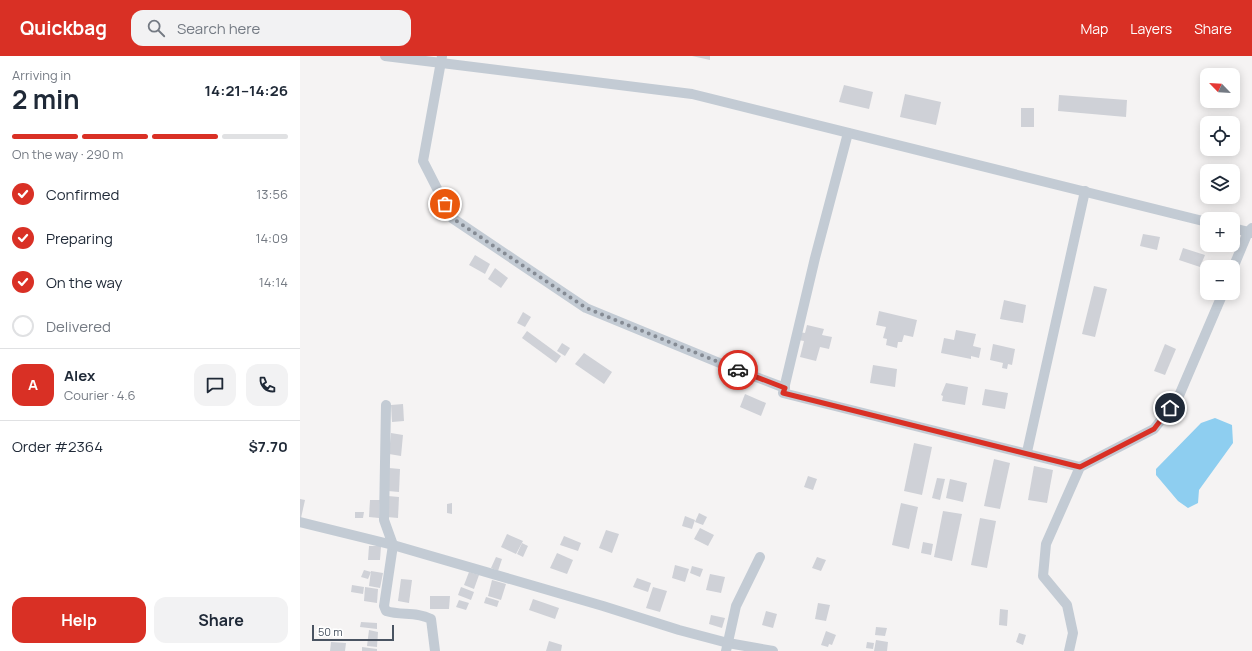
<!DOCTYPE html>
<meta charset="utf-8">
<style>
body{margin:0;font-family:Manrope,sans-serif;background:#f2f2f3;color:#1f2937;height:100vh;display:flex;flex-direction:column;font-size:15px;white-space:nowrap}
*{box-sizing:border-box;margin:0}
p{font-size:13px;color:#747a83}
.icon{flex:none;width:22px;height:22px;fill:none;stroke:currentColor;stroke-width:2;stroke-linecap:round;stroke-linejoin:round}
.map{position:relative;flex:1;overflow:hidden}
.side{display:flex;flex-direction:column;background:#fff;width:300px}
.side>*{flex:none}
.needle{width:26px;rotate:295deg}
.fabs{position:absolute;left:900px;top:12px;display:grid;gap:8px}
.fabs a{display:grid;place-items:center;width:40px;height:40px;border-radius:8px;background:#fff;box-shadow:0 2px 10px #0003;font-size:20px}
.scale{position:absolute;left:12px;bottom:10px;width:82px;box-sizing:border-box;padding-left:4px;border:2px solid #495361;border-top:0;font-size:11px;line-height:14px;white-space:nowrap;color:#495361;-webkit-text-stroke:3px #fff;paint-order:stroke}
.pin{position:absolute;display:grid;place-items:center;width:34px;height:34px;color:#fff;margin:-17px;border:2px solid #fff;border-radius:50%;box-shadow:0 1px 4px #0007}
.courier{position:absolute;display:grid;place-items:center;width:40px;height:40px;margin:-20px;border:3px solid #d93025;border-radius:50%;background:#fff;color:#222;box-shadow:0 1px 5px #0007}
.overview em{font-style:normal;font-weight:700}
.overview div{display:flex;flex-direction:column-reverse}
.overview{display:flex;align-items:center;justify-content:space-between;height:68px;padding:0 12px}
h1{font-size:26px;font-weight:700;line-height:30px}
.bar{display:grid;grid-template-columns:repeat(4,1fr);gap:6px 4px;align-content:center;height:48px;padding:0 12px}
.bar i{height:5px;border-radius:3px;background:#e0e1e3}
.bar .selected{background:#d93025}
.bar p{grid-column:span 4}
.line{display:flex;align-items:center;gap:10px;padding:0 12px;border-top:1px solid #e0e1e3}
.line div{flex:1}
.round{display:grid;place-items:center;flex:none;width:42px;height:42px;border-radius:12px;background:#f2f2f3}
ol{padding:0 12px;list-style:none}
li{display:flex;align-items:center;gap:12px;height:44px}
li p{margin-inline-start:auto}
li .icon{padding:4px;border-radius:50%;background:#d93025;color:#fff;stroke-width:4}
li:last-child{color:#747a83}
li i{width:22px;height:22px;border:2px solid #e0e1e3;border-radius:50%}
.action{display:flex;gap:8px;margin-top:auto;padding:8px 12px}
.action a{flex:1;height:46px;border-radius:12px;background:#d93025;color:#fff;font-size:16px;font-weight:700;line-height:46px;text-align:center}
.action a+a{background:#f2f2f3;color:#1f2937}
header{display:flex;align-items:center;gap:24px;box-sizing:border-box;height:56px;padding:0 20px;background:#d93025;color:#fff}
header strong{font-size:19px}
nav{display:flex;gap:22px;margin-inline-start:auto;font-size:14px}
.search{width:280px;height:36px;background:#f2f2f3;display:flex;align-items:center;gap:10px;box-sizing:border-box;padding:0 14px;border-radius:12px;color:#747a83;font-size:15px}
main{display:flex;flex:1;min-height:0}
.map>svg:first-child{display:block}
.water{fill:#8ecef0}
.building{fill:#cfd1d7}
.lines{fill:none;stroke-linecap:round;stroke-linejoin:round}
.minor{stroke:#c3cbd4;stroke-width:10}
.done{stroke:#858b94;stroke-width:4;stroke-dasharray:0 7.2}
.route{stroke:#d93025;stroke-width:5}
</style>
<header>
<strong>Quickbag</strong>
<div class="search"><svg class="icon" aria-label="search" viewBox="0 0 24 24"><circle cx="10" cy="10" r="6"/><path d="M15 15l6 6"/></svg>Search here</div>
<nav><a>Map</a><a>Layers</a><a>Share</a></nav>
</header>
<main>
<section class="side">
<div class="overview"><div><h1>2 min</h1><p>Arriving in</p></div><em>14:21–14:26</em></div>
<div class="bar"><i class="selected"></i><i class="selected"></i><i class="selected"></i><i></i><p>On the way · 290 m</p></div>
<ol>
<li><svg class="icon" aria-label="check" viewBox="0 0 24 24"><path d="M5 12l5 5 9-10"/></svg>Confirmed<p>13:56</p></li>
<li><svg class="icon" aria-label="check" viewBox="0 0 24 24"><path d="M5 12l5 5 9-10"/></svg>Preparing<p>14:09</p></li>
<li><svg class="icon" aria-label="check" viewBox="0 0 24 24"><path d="M5 12l5 5 9-10"/></svg>On the way<p>14:14</p></li>
<li><i></i>Delivered</li>
</ol>
<div class="line" style="height:72px"><b class="round" style="background:#d93025;color:#fff">A</b><div><b>Alex</b><p>Courier · 4.6</p></div><a class="round"><svg class="icon" aria-label="chat" viewBox="0 0 24 24"><path d="M4 5h16v11H9l-5 4z"/></svg></a><a class="round"><svg class="icon" aria-label="phone" viewBox="0 0 24 24"><path d="M5 4h4l2 5-3 2q2 4 5 5l2-3 5 2v4C11 20 4 13 5 4z"/></svg></a></div>
<div class="line" style="height:52px"><div>Order #2364</div><b>$7.70</b></div>
<div class="action"><a>Help</a><a>Share</a></div>
</section>
<div class="map">
<svg width="952" height="595" viewBox="0 0 952 595">
<rect width="100%" height="100%" fill="#f5f3f3"/>
<!-- water -->
<path class="water" d="M 915,362 L 932,369 L 933,387 L 899,434 L 898,447 L 888,452 L 878,445 L 856,419 L 856,413 L 901,367 Z"/>
<!-- building -->
<g class="building">
<path d="M 392,0 L 410,0 L 410,4 Z"/>
<path d="M 544,29 L 573,36 L 569,53 L 539,46 Z"/>
<path d="M 605,38 L 641,46 L 636,69 L 600,61 Z"/>
<path d="M 759,39 L 827,44 L 826,61 L 758,55 Z"/>
<rect x="721" y="52" width="13" height="19"/>
<path d="M 843,178 L 860,181 L 857,194 L 840,190 Z"/>
<path d="M 883,192 L 905,199 L 900,211 L 879,204 Z"/>
<path d="M 175,199 L 190,208 L 185,218 L 169,209 Z"/>
<path d="M 195,212 L 208,222 L 201,232 L 188,223 Z"/>
<path d="M 794,230 L 807,233 L 795,281 L 782,278 Z"/>
<path d="M 704,244 L 726,249 L 723,267 L 700,263 Z"/>
<path d="M 579,255 L 617,264 L 613,281 L 604,279 L 602,286 L 598,286 L 597,292 L 586,289 L 587,283 L 583,282 L 586,271 L 576,269 Z"/>
<path d="M 223,256 L 231,261 L 225,271 L 217,267 Z"/>
<path d="M 507,269 L 524,273 L 522,279 L 532,281 L 529,293 L 520,291 L 516,305 L 500,301 L 504,285 L 498,284 L 499,276 L 505,277 Z"/>
<path d="M 656,274 L 676,278 L 673,290 L 681,292 L 679,302 L 671,300 L 671,303 L 641,297 L 644,282 L 654,284 Z"/>
<path d="M 227,275 L 261,300 L 256,307 L 222,282 Z"/>
<path d="M 262,287 L 270,292 L 265,300 L 257,295 Z"/>
<path d="M 693,288 L 715,293 L 712,309 L 708,308 L 707,313 L 702,312 L 703,307 L 690,304 Z"/>
<path d="M 865,288 L 876,293 L 865,319 L 854,315 Z"/>
<path d="M 284,297 L 312,316 L 304,328 L 275,308 Z"/>
<path d="M 573,309 L 597,313 L 595,331 L 570,327 Z"/>
<path d="M 646,327 L 668,331 L 665,349 L 642,345 L 643,340 L 641,339 Z"/>
<path d="M 685,333 L 708,337 L 705,353 L 682,349 Z"/>
<path d="M 445,338 L 466,347 L 461,360 L 440,351 Z"/>
<path d="M 103,348 L 104,365 L 92,366 L 91,349 Z"/>
<path d="M 91,377 L 103,379 L 101,400 L 89,398 Z"/>
<path d="M 614,387 L 632,391 L 622,439 L 604,435 Z"/>
<path d="M 694,403 L 710,407 L 700,453 L 684,450 Z"/>
<path d="M 734,410 L 753,414 L 747,447 L 728,444 Z"/>
<path d="M 89,412 L 100,413 L 99,436 L 88,435 Z"/>
<path d="M 508,420 L 517,423 L 513,434 L 504,431 Z"/>
<path d="M 637,422 L 645,423 L 640,444 L 632,442 Z"/>
<path d="M 650,423 L 667,427 L 663,446 L 646,442 Z"/>
<path d="M 88,440 L 99,441 L 98,462 L 87,461 Z"/>
<path d="M 0,443 L 5,444 L 1,462 L 0,462 Z"/>
<path d="M 70,444 L 80,444 L 79,462 L 69,461 Z"/>
<path d="M 152,447 L 152,458 L 147,457 L 147,448 Z"/>
<path d="M 601,447 L 618,451 L 609,493 L 592,489 Z"/>
<path d="M 643,455 L 662,458 L 652,505 L 634,501 Z"/>
<path d="M 55,456 L 64,456 L 63,462 L 55,462 Z"/>
<path d="M 399,457 L 407,461 L 403,469 L 395,466 Z"/>
<path d="M 385,460 L 395,464 L 392,473 L 382,470 Z"/>
<path d="M 680,462 L 696,465 L 687,512 L 671,509 Z"/>
<path d="M 400,472 L 414,479 L 408,490 L 394,483 Z"/>
<path d="M 306,474 L 319,478 L 312,497 L 299,492 Z"/>
<path d="M 207,478 L 223,485 L 216,498 L 201,491 Z"/>
<path d="M 264,480 L 281,487 L 278,495 L 260,489 Z"/>
<path d="M 623,486 L 633,488 L 631,499 L 621,497 Z"/>
<path d="M 222,487 L 228,490 L 223,501 L 217,498 Z"/>
<path d="M 69,490 L 81,490 L 80,504 L 68,504 Z"/>
<path d="M 257,497 L 273,504 L 267,518 L 250,512 Z"/>
<path d="M 196,501 L 202,503 L 198,515 L 191,512 Z"/>
<path d="M 517,501 L 526,504 L 521,515 L 512,512 Z"/>
<path d="M 375,509 L 389,513 L 385,526 L 372,522 Z"/>
<path d="M 392,510 L 403,513 L 400,521 L 390,517 Z"/>
<path d="M 64,514 L 71,516 L 68,523 L 61,521 Z"/>
<path d="M 71,515 L 83,517 L 80,532 L 69,530 Z"/>
<path d="M 169,516 L 179,519 L 174,533 L 164,529 Z"/>
<path d="M 410,518 L 425,521 L 421,537 L 406,534 Z"/>
<path d="M 337,522 L 351,527 L 348,536 L 333,531 Z"/>
<path d="M 101,523 L 112,524 L 109,547 L 98,545 Z"/>
<path d="M 192,524 L 206,528 L 201,544 L 188,540 Z"/>
<path d="M 52,529 L 64,531 L 63,538 L 51,536 Z"/>
<path d="M 65,531 L 78,533 L 77,547 L 64,545 Z"/>
<path d="M 161,531 L 174,536 L 171,544 L 158,539 Z"/>
<path d="M 353,531 L 367,535 L 360,556 L 346,552 Z"/>
<path d="M 130,540 L 150,540 L 149,553 L 130,553 Z"/>
<path d="M 186,541 L 199,545 L 197,551 L 184,547 Z"/>
<path d="M 233,543 L 259,552 L 255,563 L 229,554 Z"/>
<path d="M 159,544 L 169,547 L 166,554 L 156,551 Z"/>
<path d="M 518,547 L 530,549 L 526,565 L 515,563 Z"/>
<path d="M 700,553 L 708,554 L 707,570 L 699,569 Z"/>
<path d="M 466,555 L 477,558 L 473,572 L 462,569 Z"/>
<path d="M 411,559 L 425,562 L 422,572 L 409,568 Z"/>
<path d="M 61,566 L 77,567 L 77,573 L 60,571 Z"/>
<path d="M 576,571 L 587,572 L 585,580 L 575,579 Z"/>
<path d="M 69,574 L 78,576 L 77,591 L 67,590 Z"/>
<path d="M 526,575 L 536,579 L 532,589 L 529,588 L 528,591 L 521,589 Z"/>
<path d="M 719,577 L 726,579 L 723,589 L 716,586 Z"/>
<path d="M 576,584 L 588,586 L 587,595 L 574,595 Z"/>
<path d="M 249,585 L 262,589 L 261,595 L 246,595 Z"/>
<path d="M 31,586 L 46,587 L 45,595 L 30,595 Z"/>
<path d="M 567,586 L 574,587 L 573,593 L 566,592 Z"/>
<path d="M 62,591 L 77,593 L 77,595 L 62,595 Z"/>
</g>
<g class="lines">
<!-- minor -->
<g class="minor">
<path d="M 85,0 L 392,38 L 907,166"/>
<path d="M 142,0 L 123,105 L 152,162 L 286,252 L 422,308 L 485,332"/>
<path d="M 548,77 L 515,202 L 483,337 L 780,411"/>
<path d="M 933,172 L 952,177"/>
<path d="M 933,212 L 948,176 L 952,172"/>
<path d="M 86,349 L 84,464 L 93,489 L 84,550 L 86,555 C 102,560 115,555 131,563 L 135,595"/>
<path d="M 727,396 L 785,135"/>
<path d="M 0,466 L 93,489 L 303,550 L 379,574 L 428,587 L 473,595"/>
<path d="M 426,595 L 436,550 L 460,501"/>
<path d="M 769,595 L 773,577 L 767,549 L 743,520 L 746,488 L 780,411 L 854,373 L 878,342 L 923,237"/>
</g>
</g>
<g class="lines">
<!-- done -->
<path class="done" d="M 145,148 L 152,162 L 286,252 L 438,314"/>
<!-- route -->
<path class="route" d="M 438,314 L 485,332 L 483,337 L 780,411 L 854,373 L 870,352"/>
</g>
</svg>
<div class="fabs">
<a><svg class="needle" viewBox="-14 -14 28 28"><path d="M0-13l5 13h-10z" fill="#e53935"/><path d="M0 13l5-13h-10z" fill="#747a83"/></svg></a>
<a><svg class="icon" aria-label="locate" viewBox="0 0 24 24"><circle cx="12" cy="12" r="6"/><path d="M12 2v4M12 18v4M2 12h4M18 12h4"/></svg></a>
<a><svg class="icon" aria-label="layers" viewBox="0 0 24 24"><path d="M12 4l9 5-9 5-9-5zM3 14l9 5 9-5"/></svg></a>
<a>+</a>
<a>−</a>
</div>
<div class="scale">50 m</div>
<div class="pin" style="left:145px;top:148px;background:#ea580c"><svg class="icon" aria-label="bag" viewBox="0 0 24 24"><path d="M5 8h14l-1 12H6zM9 8a3 3 0 0 1 6 0"/></svg></div>
<div class="pin" style="left:870px;top:352px;background:#1f2937"><svg class="icon" aria-label="home" viewBox="0 0 24 24"><path d="M3 11l9-7 9 7M6 9v11h12V9"/></svg></div>
<div class="courier" style="left:438px;top:314px"><svg class="icon" aria-label="car" viewBox="0 0 24 24"><path d="M5 17H2v-5l4-1 3-4h7l3 4 3 1v5h-3M9 17h6M6 11h13"/><circle cx="7" cy="17" r="2"/><circle cx="17" cy="17" r="2"/></svg></div>
</div>
</main>
